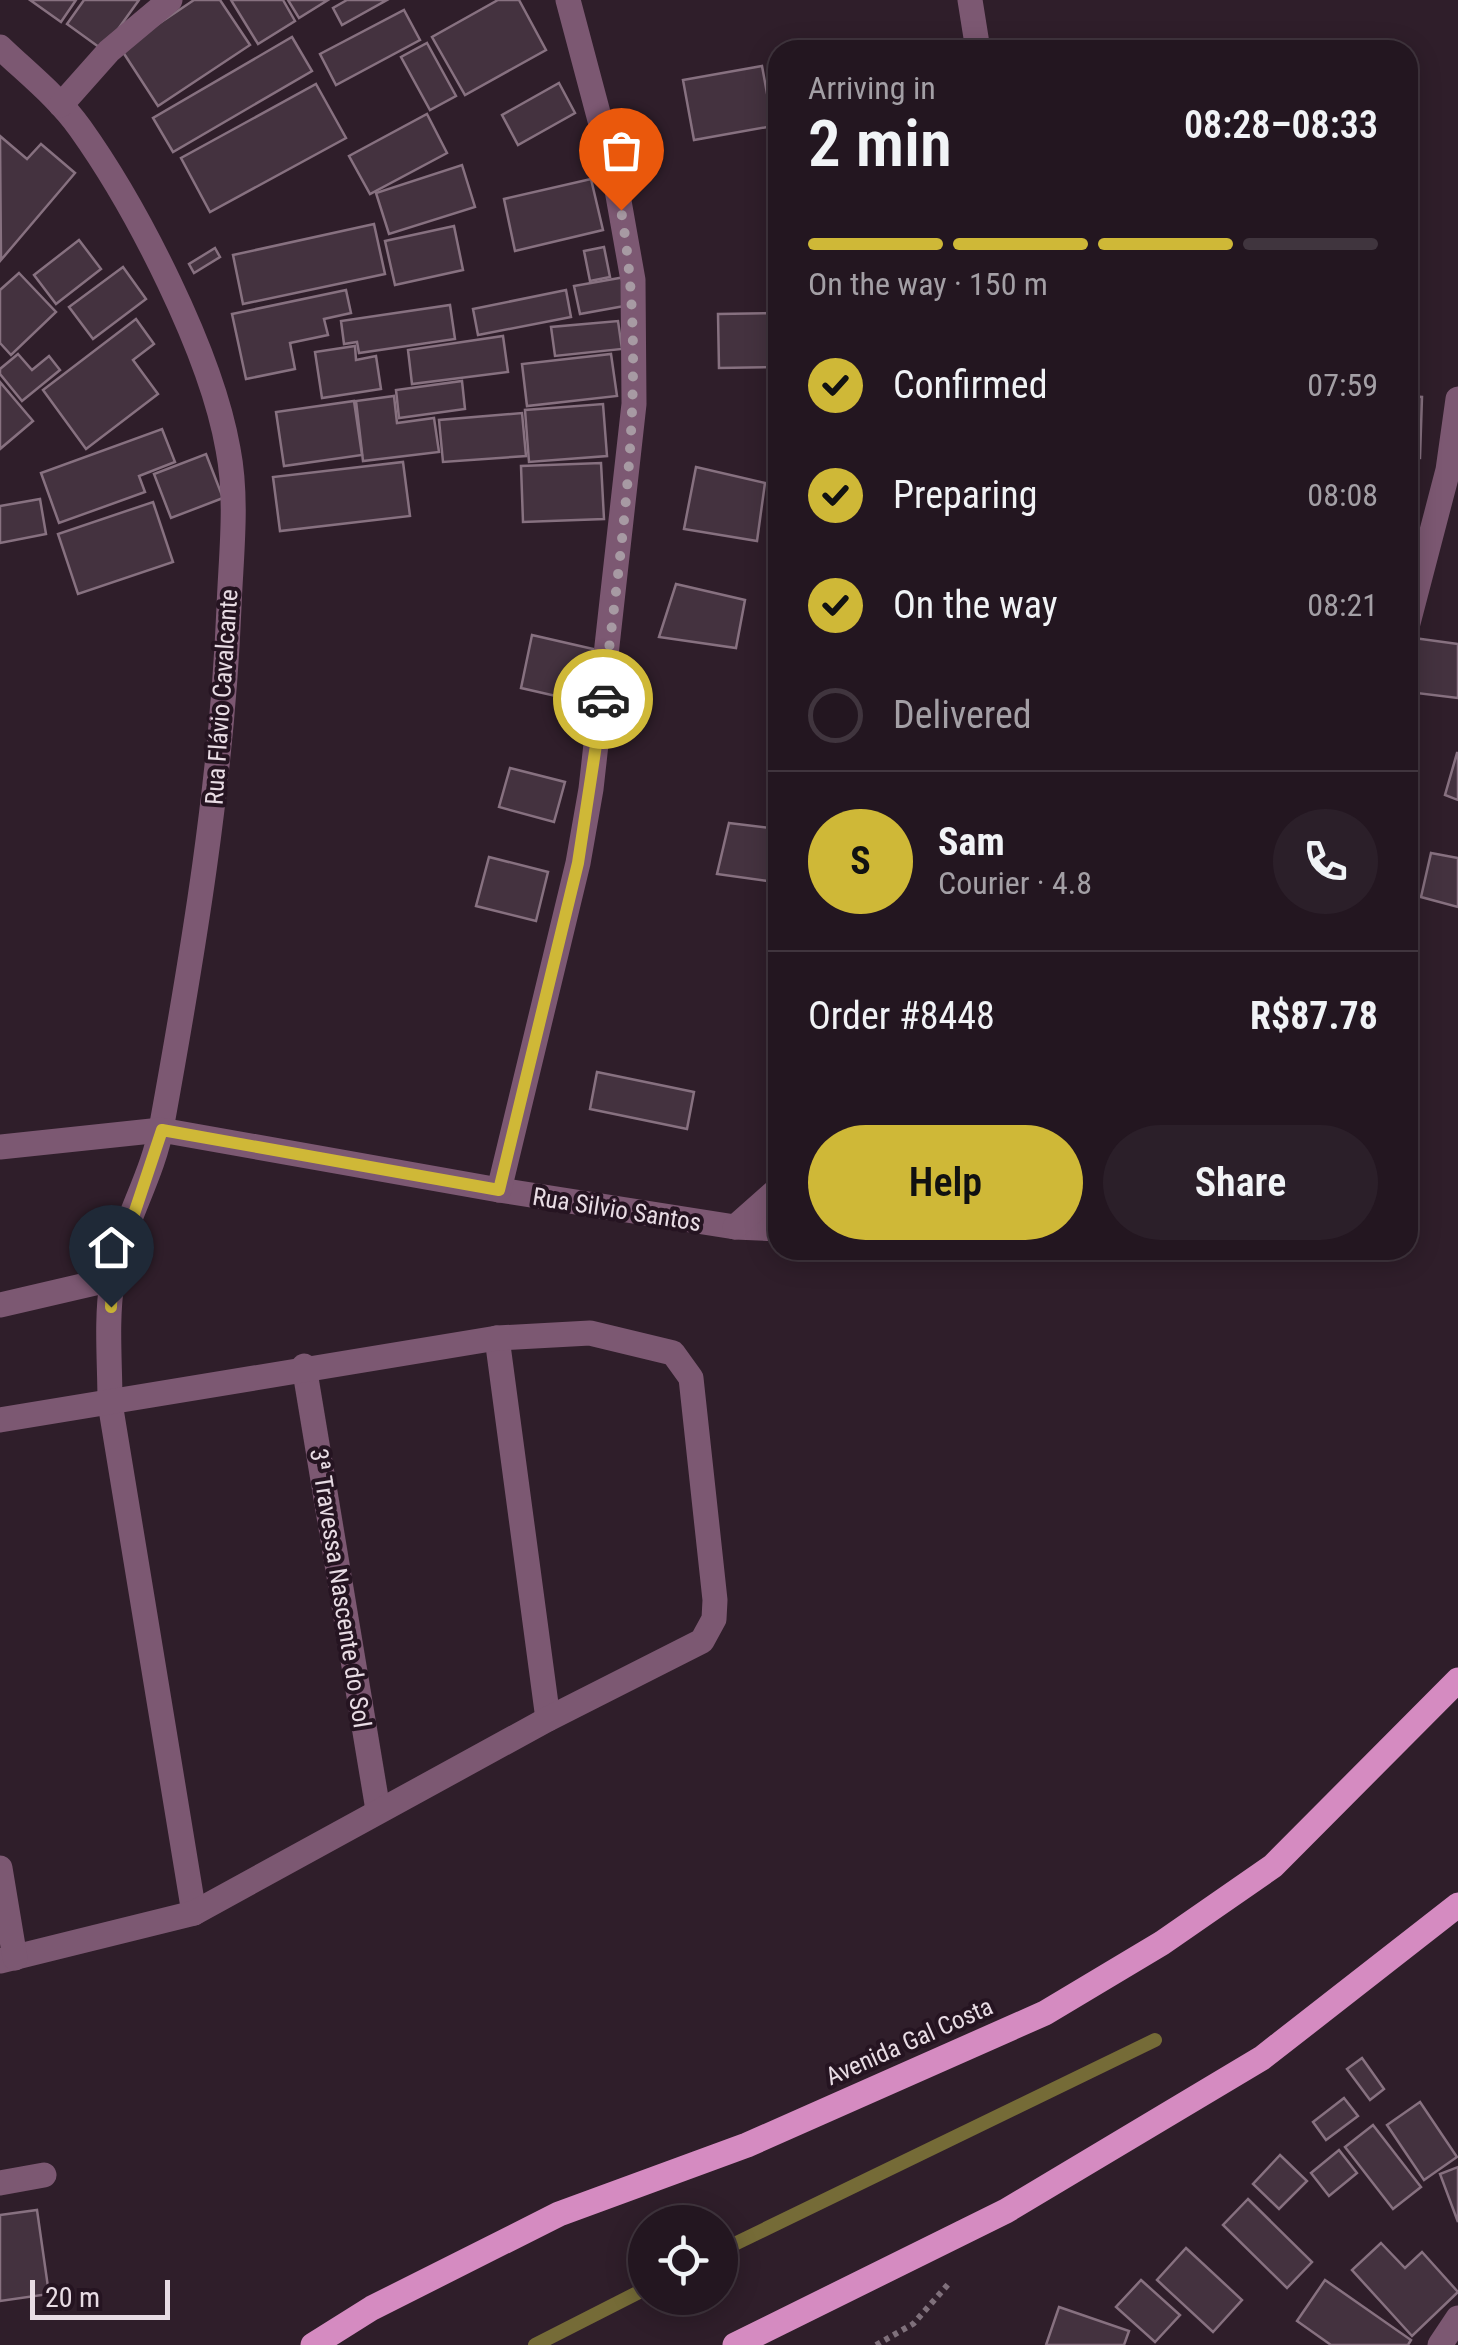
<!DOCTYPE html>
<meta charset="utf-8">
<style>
body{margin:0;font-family:"Roboto Condensed",sans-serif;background:#2b1f29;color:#f1f3f6;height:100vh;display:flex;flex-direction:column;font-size:38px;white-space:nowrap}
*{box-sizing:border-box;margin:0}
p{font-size:32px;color:#a39fa5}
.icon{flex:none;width:55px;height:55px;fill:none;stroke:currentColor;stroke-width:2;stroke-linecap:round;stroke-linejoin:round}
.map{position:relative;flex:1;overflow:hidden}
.panel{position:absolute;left:768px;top:40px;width:650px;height:1220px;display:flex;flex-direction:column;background:#231620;border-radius:30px;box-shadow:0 5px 25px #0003,0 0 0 2px #40353e}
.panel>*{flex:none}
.tools{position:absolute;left:628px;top:2205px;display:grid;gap:20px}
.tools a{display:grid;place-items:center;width:110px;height:110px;border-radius:50%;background:#231620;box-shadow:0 5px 25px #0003,0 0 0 2px #40353e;font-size:50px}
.scale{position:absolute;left:30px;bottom:25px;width:140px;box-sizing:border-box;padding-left:10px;border:5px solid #e8dce4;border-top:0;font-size:28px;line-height:35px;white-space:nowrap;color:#e8dce4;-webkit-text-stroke:8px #251421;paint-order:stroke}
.pin{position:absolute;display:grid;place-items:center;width:85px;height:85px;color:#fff;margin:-102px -42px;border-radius:50% 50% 50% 0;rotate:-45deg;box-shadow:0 0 10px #0007}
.pin .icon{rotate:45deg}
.courier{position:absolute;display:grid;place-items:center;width:100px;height:100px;margin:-50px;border:8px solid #cfb837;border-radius:50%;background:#fff;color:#222;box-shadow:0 2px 12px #0007}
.headline em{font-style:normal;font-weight:600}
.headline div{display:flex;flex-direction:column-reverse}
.headline{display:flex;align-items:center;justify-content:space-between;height:170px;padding:0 40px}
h1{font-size:65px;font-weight:600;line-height:75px}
.bar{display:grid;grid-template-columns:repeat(4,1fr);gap:15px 10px;align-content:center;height:120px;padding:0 40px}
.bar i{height:12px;border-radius:8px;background:#40353e}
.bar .on{background:#cfb837}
.bar p{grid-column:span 4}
.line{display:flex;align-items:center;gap:25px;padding:0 40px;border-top:2px solid #40353e}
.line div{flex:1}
.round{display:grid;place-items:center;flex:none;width:105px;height:105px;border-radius:52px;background:#2b1f29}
ol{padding:0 40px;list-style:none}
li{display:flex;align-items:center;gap:30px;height:110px}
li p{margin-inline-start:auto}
li .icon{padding:10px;border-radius:50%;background:#cfb837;color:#111;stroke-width:4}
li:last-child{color:#a39fa5}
li i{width:55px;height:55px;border:5px solid #40353e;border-radius:50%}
.action{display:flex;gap:20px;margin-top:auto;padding:20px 40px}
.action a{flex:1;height:115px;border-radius:60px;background:#cfb837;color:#111;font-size:40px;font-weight:600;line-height:115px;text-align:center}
.action a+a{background:#2b1f29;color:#f1f3f6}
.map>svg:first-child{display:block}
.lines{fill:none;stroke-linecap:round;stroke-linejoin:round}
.stream{stroke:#756b37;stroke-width:14}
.building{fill:#44323f;stroke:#877180;stroke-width:2.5}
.path{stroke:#7f707b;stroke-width:6;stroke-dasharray:5 5;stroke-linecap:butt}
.minor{stroke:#7c5872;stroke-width:25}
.major{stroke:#d58bc1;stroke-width:25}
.done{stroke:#a79aa3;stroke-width:10;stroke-dasharray:0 18}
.route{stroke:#cfb837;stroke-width:12}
.labels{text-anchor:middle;stroke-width:8;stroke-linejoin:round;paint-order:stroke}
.street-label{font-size:25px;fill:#e8dce4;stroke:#251421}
</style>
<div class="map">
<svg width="1458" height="2345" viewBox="0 0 1458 2345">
<rect width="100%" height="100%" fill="#2f1e2a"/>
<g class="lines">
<!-- stream -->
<g class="stream">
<path d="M 720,2251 L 1155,2040"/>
<path d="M 535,2345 L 645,2289"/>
</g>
</g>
<!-- building -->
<g class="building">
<path d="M 30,0 L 76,0 L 61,22 Z"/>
<path d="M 84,0 L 139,0 L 103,50 L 67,24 Z"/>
<path d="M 194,0 L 220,0 L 250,45 L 158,106 L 121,49 Z"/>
<path d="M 231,0 L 283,0 L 295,21 L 258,44 Z"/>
<path d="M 288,0 L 328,0 L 299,18 Z"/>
<path d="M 347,0 L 387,0 L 342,25 L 333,8 Z"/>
<path d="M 498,0 L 519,0 L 546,50 L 465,95 L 432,37 Z"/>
<path d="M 404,10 L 420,40 L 336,85 L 320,54 Z"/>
<path d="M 292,37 L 312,71 L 173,152 L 153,118 Z"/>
<path d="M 427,43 L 456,96 L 430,110 L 401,57 Z"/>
<path d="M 762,66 L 773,126 L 694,140 L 683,80 Z"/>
<path d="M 559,83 L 575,113 L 518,145 L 502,115 Z"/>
<path d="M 316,84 L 346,138 L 210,212 L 181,158 Z"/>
<path d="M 427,114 L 447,153 L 370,194 L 349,156 Z"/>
<path d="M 0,136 L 27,159 L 41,144 L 75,173 L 1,260 Z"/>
<path d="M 462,165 L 475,207 L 389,234 L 376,193 Z"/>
<path d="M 591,179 L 603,230 L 515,251 L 504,199 Z"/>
<path d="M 374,224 L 385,274 L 243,304 L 233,255 Z"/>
<path d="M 454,226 L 463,270 L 395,285 L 385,241 Z"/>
<path d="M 79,240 L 101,269 L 56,304 L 34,275 Z"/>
<path d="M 604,247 L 610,277 L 590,281 L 584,251 Z"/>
<path d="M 215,248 L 220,257 L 194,273 L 189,264 Z"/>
<path d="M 123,267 L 146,299 L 93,339 L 69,307 Z"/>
<path d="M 19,273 L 56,312 L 11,355 L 0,343 L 0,290 Z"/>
<path d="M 625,277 L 630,305 L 580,314 L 574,286 Z"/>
<path d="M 346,290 L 351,313 L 324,319 L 328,335 L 290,343 L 295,369 L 246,379 L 232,314 Z"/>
<path d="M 566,290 L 571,317 L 478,335 L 473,309 Z"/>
<path d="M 450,305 L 455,339 L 359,353 L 357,342 L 344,344 L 341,321 Z"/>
<path d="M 778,313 L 778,367 L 719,368 L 718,314 Z"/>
<path d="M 136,319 L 154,344 L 133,360 L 158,394 L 86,449 L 43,390 Z"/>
<path d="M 618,321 L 622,349 L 555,356 L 551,327 Z"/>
<path d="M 503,336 L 508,372 L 412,384 L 408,350 Z"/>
<path d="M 355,346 L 356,360 L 376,356 L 381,389 L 322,398 L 315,352 Z"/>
<path d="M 18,354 L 32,370 L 49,356 L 60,370 L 22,401 L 0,374 L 0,369 Z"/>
<path d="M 611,354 L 617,396 L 527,406 L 522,364 Z"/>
<path d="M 462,381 L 465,409 L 399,418 L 396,390 Z"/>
<path d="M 0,382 L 33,421 L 0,449 Z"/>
<path d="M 394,396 L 397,423 L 434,418 L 439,452 L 363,461 L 356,401 Z"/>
<path d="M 1408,396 L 1422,397 L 1420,458 L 1408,457 Z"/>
<path d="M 354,401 L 362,455 L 284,466 L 276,412 Z"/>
<path d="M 603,404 L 607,456 L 529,462 L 525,410 Z"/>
<path d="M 522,413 L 526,456 L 443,462 L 439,420 Z"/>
<path d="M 162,429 L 175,462 L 139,476 L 145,492 L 59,523 L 41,473 Z"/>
<path d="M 206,454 L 223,498 L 171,518 L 154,474 Z"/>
<path d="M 403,462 L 410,516 L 280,531 L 273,477 Z"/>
<path d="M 601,463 L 604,519 L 523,522 L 521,466 Z"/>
<path d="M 696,467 L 765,483 L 757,541 L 684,529 Z"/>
<path d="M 40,499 L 46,534 L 0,543 L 0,506 Z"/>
<path d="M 153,502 L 173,562 L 78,594 L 58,534 Z"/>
<path d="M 676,584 L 745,600 L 736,648 L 659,637 Z"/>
<path d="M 532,635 L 593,649 L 582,702 L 521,688 Z"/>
<path d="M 1414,638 L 1458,644 L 1458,698 L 1408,692 L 1408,656 Z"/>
<path d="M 1457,753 L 1458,753 L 1458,800 L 1445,795 Z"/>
<path d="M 510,768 L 565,782 L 554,822 L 499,807 Z"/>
<path d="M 729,823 L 778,829 L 768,881 L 717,874 Z"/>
<path d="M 1431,853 L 1458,858 L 1458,907 L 1421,897 Z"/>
<path d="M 489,857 L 548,872 L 536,921 L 476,906 Z"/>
<path d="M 597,1072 L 694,1092 L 687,1129 L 590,1109 Z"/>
<path d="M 1362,2058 L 1384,2089 L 1370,2100 L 1347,2069 Z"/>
<path d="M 1344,2098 L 1358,2116 L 1326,2140 L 1313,2122 Z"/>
<path d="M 1420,2102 L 1457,2157 L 1424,2180 L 1387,2125 Z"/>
<path d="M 1373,2125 L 1421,2187 L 1393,2209 L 1345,2147 Z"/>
<path d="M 1339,2150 L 1357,2173 L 1329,2196 L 1311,2173 Z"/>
<path d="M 1280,2155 L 1307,2181 L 1279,2209 L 1253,2184 Z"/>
<path d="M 1458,2167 L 1458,2222 L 1440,2174 Z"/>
<path d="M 1248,2199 L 1312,2262 L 1287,2288 L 1223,2225 Z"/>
<path d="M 37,2210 L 49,2294 L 0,2301 L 0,2215 Z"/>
<path d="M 1381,2243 L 1405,2268 L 1422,2252 L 1458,2292 L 1412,2336 L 1352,2270 Z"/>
<path d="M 1186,2248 L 1242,2300 L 1213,2332 L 1157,2280 Z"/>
<path d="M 1141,2280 L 1180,2315 L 1155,2342 L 1116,2307 Z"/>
<path d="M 1325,2280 L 1411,2340 L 1408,2345 L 1331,2345 L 1297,2321 Z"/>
<path d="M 1059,2307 L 1129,2331 L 1124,2345 L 1046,2345 Z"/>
</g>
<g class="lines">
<!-- path -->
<path class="path" d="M 876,2345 L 913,2324 L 951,2281"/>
<!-- minor -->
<g class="minor">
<path d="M 970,0 L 978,50"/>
<path d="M 0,47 C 27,73 58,97 80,128 C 137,208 211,352 228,449 C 238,500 231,555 229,607 C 222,781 193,953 162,1124 C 153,1178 119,1228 112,1282 C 106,1321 110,1363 110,1403 L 194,1913"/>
<path d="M 61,105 L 109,51 L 170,0"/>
<path d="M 1408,623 L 1448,470 L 1458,399"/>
<path d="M 0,1147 L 161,1130 L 499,1190 L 735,1227 L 778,1229"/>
<path d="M 499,1190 L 578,863 L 591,789 L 634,404 L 633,280 L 614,173 L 568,0"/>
<path d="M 735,1227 L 778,1189"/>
<path d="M 0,1305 L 112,1279"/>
<path d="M 497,1338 L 548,1719"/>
<path d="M 304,1366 L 378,1810"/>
<path d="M 0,1420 L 497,1338 L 590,1333 L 673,1353 L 691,1378 L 715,1600 L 714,1619 L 702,1641 L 548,1719 L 194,1913 L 0,1961"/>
<path d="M 0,1868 L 15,1958"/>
<path d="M 0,2183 L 44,2175"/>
<path d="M 1440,2345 L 1458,2318"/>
</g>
<!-- major -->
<g class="major">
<path d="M 313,2345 L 372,2308 L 559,2214 L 747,2145 L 1045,2013 L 1162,1943 L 1273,1866 L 1458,1680"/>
<path d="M 735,2345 L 1006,2211 L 1262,2058 L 1458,1905"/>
</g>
</g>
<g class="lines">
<!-- done -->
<path class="done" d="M 603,699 C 622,536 649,373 621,210"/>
<!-- route -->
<path class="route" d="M 111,1307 L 112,1280 L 162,1130 L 499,1190 L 578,863 L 603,699"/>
</g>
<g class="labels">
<!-- street labels -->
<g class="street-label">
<text transform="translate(221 697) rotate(-86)" y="9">Rua Flávio Cavalcante</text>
<text transform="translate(617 1209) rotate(9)" y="9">Rua Silvio Santos</text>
<text transform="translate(341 1588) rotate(81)" y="9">3ª Travessa Nascente do Sol</text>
<text transform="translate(909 2041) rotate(-24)" y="9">Avenida Gal Costa</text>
</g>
</g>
</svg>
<div class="tools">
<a><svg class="icon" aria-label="locate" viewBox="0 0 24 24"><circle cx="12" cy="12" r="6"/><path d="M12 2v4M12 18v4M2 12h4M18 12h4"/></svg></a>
</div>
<div class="scale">20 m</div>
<div class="pin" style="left:621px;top:210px;background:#ea580c"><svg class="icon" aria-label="bag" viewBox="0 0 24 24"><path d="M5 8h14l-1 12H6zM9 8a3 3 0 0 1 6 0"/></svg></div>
<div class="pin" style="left:111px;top:1307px;background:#1f2937"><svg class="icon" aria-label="home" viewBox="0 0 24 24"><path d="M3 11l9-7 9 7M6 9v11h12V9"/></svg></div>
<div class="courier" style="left:603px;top:699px"><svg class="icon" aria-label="car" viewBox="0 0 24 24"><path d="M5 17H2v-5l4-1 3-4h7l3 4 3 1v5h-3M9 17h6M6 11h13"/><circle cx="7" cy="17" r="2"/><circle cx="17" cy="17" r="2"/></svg></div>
<section class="panel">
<div class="headline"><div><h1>2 min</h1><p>Arriving in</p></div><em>08:28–08:33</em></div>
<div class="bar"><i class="on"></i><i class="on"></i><i class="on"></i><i></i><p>On the way · 150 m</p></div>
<ol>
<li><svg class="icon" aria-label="check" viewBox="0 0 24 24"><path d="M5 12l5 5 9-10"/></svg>Confirmed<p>07:59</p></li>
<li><svg class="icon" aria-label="check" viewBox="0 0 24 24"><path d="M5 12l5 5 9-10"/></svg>Preparing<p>08:08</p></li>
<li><svg class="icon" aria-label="check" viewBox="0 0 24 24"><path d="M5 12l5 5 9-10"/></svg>On the way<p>08:21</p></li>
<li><i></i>Delivered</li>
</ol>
<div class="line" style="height:180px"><b class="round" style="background:#cfb837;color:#111">S</b><div><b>Sam</b><p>Courier · 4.8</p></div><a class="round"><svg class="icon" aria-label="phone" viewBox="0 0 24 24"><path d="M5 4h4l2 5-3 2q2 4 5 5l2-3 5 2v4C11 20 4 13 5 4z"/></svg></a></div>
<div class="line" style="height:130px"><div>Order #8448</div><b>R$87.78</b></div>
<div class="action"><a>Help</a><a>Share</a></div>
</section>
</div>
